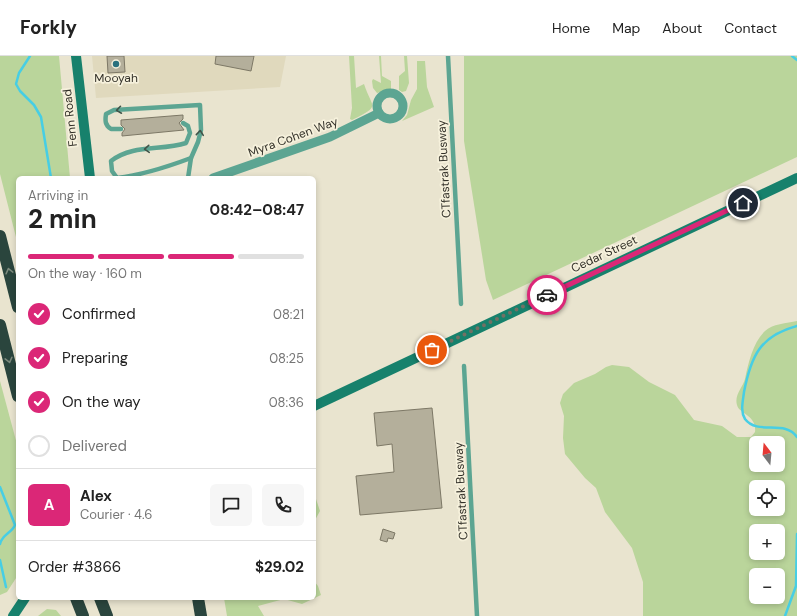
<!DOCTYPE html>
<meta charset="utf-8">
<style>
body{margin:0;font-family:"DM Sans",sans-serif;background:#f6f6f6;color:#222;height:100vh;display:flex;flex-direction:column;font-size:15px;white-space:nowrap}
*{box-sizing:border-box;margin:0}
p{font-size:13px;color:#767676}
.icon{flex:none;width:22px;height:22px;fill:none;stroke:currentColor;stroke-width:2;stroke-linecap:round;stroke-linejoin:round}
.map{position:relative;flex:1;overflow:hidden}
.details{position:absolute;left:16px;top:120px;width:300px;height:424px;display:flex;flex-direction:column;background:#fff;border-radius:6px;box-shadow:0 2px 6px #0003}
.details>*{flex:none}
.needle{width:26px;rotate:344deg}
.buttons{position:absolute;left:749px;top:380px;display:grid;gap:8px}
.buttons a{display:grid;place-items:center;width:36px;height:36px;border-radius:6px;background:#fff;box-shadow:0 2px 6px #0003;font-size:20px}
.pin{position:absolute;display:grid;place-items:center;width:34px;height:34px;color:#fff;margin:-17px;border:2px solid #fff;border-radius:50%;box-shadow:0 1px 4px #0007}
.courier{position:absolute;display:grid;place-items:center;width:40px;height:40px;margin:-20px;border:3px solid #db2777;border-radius:50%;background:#fff;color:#222;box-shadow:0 1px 5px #0007}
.summary em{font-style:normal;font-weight:700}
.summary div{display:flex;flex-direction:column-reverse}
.summary{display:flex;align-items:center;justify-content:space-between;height:68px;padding:0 12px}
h1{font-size:26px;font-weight:700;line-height:30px}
.bar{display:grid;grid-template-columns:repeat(4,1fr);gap:6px 4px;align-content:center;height:48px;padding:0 12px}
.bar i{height:5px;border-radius:3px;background:#e0e0e0}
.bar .active{background:#db2777}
.bar p{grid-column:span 4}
.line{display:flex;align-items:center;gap:10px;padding:0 12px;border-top:1px solid #e0e0e0}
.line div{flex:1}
.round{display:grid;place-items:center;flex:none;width:42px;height:42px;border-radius:6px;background:#f6f6f6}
ol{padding:0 12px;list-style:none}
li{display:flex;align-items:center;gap:12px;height:44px}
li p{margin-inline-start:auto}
li .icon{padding:4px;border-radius:50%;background:#db2777;color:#fff;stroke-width:4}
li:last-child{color:#767676}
li i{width:22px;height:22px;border:2px solid #e0e0e0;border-radius:50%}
header{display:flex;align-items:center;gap:24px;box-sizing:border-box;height:56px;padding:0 20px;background:#fff;border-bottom:1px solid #e0e0e0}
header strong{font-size:19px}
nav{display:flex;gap:22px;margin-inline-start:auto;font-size:14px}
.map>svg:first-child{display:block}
.built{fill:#e0d9bd}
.green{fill:#bad59b;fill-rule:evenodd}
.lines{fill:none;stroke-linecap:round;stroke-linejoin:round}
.stream{stroke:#47cee4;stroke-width:2.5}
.building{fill:#b4af9b;stroke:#7d7866}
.lane{stroke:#5ca592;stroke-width:4.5}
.street{stroke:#5ca592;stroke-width:9}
.secondary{stroke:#17816c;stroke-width:10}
.highway{stroke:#2a453d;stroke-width:12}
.oneway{stroke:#405449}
.oneway2{stroke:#7c8a7d}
.done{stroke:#737064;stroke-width:4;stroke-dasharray:0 7.2}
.route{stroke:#db2777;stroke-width:5}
.poi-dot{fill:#2a717e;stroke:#f6f1dc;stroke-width:1.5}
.labels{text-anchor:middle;stroke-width:3.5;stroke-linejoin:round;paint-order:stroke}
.poi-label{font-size:12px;fill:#34322a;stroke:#f6f1dc}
.street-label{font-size:12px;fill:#34322a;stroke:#f6f1dc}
</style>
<header>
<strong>Forkly</strong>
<nav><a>Home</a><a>Map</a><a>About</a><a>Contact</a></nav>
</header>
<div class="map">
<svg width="797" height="560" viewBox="0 0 797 560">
<rect width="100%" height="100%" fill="#e9e4cf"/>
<!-- built -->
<path class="built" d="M 92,0 L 286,0 L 280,31 L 96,42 Z"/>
<!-- green -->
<g class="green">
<path d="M 0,0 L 59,0 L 70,122 L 18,122 L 18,189 L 0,118 Z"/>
<path d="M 349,0 L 354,0 L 356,32 L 364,28 C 372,53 382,49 352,64 L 350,63 L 352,52 Z"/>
<path d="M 379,0 L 381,0 L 382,20 L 391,25 L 391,33 L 377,37 L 373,32 L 372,25 L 373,23 L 381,27 Z"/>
<path d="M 404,0 L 407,0 L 409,27 L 406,35 L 402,36 L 399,34 L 399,20 L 405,15 Z"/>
<path d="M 464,0 L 797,0 L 797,101 L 493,244 L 486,224 L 464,85 Z"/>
<path d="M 417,5 L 425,5 L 427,31 L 434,51 L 402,65 L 407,59 L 411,44 L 417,33 Z"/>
<path d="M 797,265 L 797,560 L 643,560 L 643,526 L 632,492 L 605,456 L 596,432 L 585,422 L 565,398 L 563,382 L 564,360 L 560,347 L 563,338 L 574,327 L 595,318 L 606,311 L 612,309 L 629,311 L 649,326 L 675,339 L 694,364 L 722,370 L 737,381 L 751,381 L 755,376 C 757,359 739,358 737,349 C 734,339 743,331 745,323 C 748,308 753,286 765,275 C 772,268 787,267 797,265 ZM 756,387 L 778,387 L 778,409 L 756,409 ZM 756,431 L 778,431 L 778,453 L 756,453 ZM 756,475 L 778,475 L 778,497 L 756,497 ZM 756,519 L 778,519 L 778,541 L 756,541 Z"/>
<path d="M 0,325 L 18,392 L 18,519 L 7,536 L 0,539 Z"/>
<path d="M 314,425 L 316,427 L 316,443 L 320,455 L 314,466 Z"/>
<path d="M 314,525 L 318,530 L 321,539 L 302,548 L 284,543 L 258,550 L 264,560 L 227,560 L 224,542 L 314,542 Z"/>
<path d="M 47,553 L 56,554 L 61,560 L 38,560 Z"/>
</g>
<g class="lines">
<!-- stream -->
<g class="stream">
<path d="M 30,0 L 19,17 L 16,28 L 20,35 L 34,49 L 41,61 L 51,122"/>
<path d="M 792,0 L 797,4"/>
<path d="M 797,270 C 760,280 751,300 744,336 C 743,345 740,355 745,363 C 758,380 785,363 797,381"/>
<path d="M 0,431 L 15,469 C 11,478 2,478 0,488"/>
<path d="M 0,504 L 6,531"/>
<path d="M 785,560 L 796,530 L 797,478"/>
</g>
</g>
<!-- building -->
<g class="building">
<path d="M 107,0 L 124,0 L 125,16 L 108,17 Z"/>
<path d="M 216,0 L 254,0 L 251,15 L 215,8 Z"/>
<path d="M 183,59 L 183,63 L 179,67 L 184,74 L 122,80 L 122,77 L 125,73 L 121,69 L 121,64 Z"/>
<path d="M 432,352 L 442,452 L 360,459 L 356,420 L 394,416 L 392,388 L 377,390 L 374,357 Z"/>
<path d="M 383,473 L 395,477 L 393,483 L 388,482 L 387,486 L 380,484 Z"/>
</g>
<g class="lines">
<!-- lane -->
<g class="lane">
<path d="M 448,0 L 461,248"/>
<path d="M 183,67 L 188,70 L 190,77 L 186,87 C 161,95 133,88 111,105 L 112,115 L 117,122 C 143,119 167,111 191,102"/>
<path d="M 121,73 L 111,73 C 105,69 105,65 106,58 L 114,54 L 200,49 L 201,74 L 198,86 L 191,102 L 188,122"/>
<path d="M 464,310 L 477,560"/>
</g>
<!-- street -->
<g class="street">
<circle cx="390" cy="50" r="13"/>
<path d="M 213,122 L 330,81 L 379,57"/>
</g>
<!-- secondary -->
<g class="secondary">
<path d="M 76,0 L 90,122"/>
<path d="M 314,350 L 797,122"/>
<path d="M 13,560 L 25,542"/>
</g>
<!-- highway -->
<g class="highway">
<path d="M 0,180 L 18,251"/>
<path d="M 0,269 L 18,340"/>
<path d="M 76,542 L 83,560"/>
<path d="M 100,542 L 107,560"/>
<path d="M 198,542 L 201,560"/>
</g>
</g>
<!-- one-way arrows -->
<defs><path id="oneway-chevron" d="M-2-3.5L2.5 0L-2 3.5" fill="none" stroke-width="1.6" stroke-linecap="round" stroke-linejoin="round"/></defs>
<g class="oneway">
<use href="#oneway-chevron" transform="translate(119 54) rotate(172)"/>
<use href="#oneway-chevron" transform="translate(200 77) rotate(-84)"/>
<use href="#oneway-chevron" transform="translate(147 93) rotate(176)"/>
</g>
<g class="oneway2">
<use href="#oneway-chevron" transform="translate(9 215) rotate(-104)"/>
<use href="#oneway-chevron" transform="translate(9 304) rotate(76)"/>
</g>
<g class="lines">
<!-- done -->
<path class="done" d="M 432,294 L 547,239"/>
<!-- route -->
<path class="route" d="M 547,239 L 743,147"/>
</g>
<!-- markers -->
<circle class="poi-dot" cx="116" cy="8" r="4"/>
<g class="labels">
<!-- poi labels -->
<g class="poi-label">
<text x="116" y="26">Mooyah</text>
</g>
<!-- street labels -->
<g class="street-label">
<text transform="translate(70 62) rotate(-96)" y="4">Fenn Road</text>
<text transform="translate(293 81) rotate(-20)" y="4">Myra Cohen Way</text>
<text transform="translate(444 113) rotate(-93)" y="4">CTfastrak Busway</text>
<text transform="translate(604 198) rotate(-25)" y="4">Cedar Street</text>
<text transform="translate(461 435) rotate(-93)" y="4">CTfastrak Busway</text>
</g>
</g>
</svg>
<div class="buttons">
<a><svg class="needle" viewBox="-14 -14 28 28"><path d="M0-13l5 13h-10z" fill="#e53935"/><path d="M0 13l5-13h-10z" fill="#767676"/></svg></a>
<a><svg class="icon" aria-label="locate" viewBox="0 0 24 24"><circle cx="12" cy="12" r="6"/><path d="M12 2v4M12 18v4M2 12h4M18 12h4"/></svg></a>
<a>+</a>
<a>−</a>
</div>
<div class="pin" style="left:432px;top:294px;background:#ea580c"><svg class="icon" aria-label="bag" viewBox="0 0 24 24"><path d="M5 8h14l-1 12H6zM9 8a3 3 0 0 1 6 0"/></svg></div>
<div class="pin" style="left:743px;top:147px;background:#1f2937"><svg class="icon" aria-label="home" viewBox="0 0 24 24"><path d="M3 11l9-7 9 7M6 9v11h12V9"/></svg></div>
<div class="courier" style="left:547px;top:239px"><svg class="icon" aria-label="car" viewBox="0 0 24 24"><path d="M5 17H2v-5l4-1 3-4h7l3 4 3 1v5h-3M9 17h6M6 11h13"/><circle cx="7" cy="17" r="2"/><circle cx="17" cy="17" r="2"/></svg></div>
<section class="details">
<div class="summary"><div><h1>2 min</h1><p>Arriving in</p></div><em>08:42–08:47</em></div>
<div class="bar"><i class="active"></i><i class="active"></i><i class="active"></i><i></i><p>On the way · 160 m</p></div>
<ol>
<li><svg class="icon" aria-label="check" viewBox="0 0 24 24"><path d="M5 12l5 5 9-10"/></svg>Confirmed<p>08:21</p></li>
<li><svg class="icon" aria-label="check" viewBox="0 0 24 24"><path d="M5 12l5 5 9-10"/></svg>Preparing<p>08:25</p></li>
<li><svg class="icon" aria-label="check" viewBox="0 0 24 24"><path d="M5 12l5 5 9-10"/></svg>On the way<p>08:36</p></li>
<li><i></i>Delivered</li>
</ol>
<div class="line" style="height:72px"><b class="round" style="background:#db2777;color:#fff">A</b><div><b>Alex</b><p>Courier · 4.6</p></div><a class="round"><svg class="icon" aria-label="chat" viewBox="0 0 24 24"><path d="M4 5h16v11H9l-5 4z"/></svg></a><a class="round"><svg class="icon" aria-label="phone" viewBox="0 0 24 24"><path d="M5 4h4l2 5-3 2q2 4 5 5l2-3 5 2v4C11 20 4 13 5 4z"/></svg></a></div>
<div class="line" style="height:52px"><div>Order #3866</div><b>$29.02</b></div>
</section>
</div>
